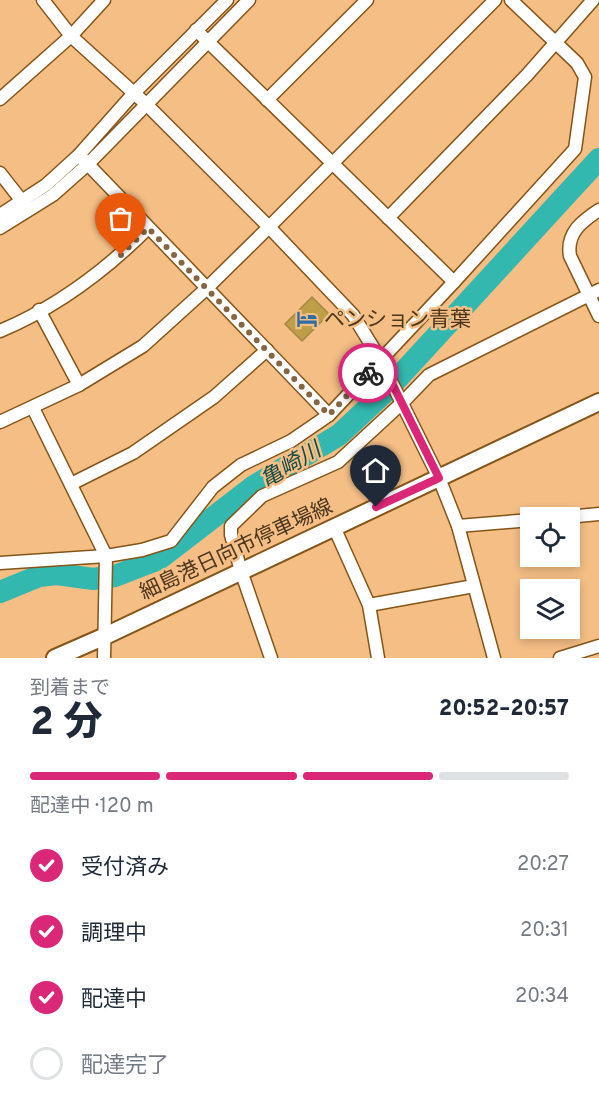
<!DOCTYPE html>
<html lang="ja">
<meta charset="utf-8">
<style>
body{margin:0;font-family:Overpass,"Noto Sans JP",sans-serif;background:#f6f6f7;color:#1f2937;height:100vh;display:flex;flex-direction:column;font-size:22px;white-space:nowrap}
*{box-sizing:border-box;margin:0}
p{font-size:20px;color:#747a83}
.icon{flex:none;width:33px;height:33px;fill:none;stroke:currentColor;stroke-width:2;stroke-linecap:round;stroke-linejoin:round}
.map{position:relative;height:658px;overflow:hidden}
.details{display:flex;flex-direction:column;background:#fff;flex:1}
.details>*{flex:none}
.fabs{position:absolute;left:520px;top:507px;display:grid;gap:12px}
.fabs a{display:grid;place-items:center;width:60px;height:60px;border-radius:0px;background:#fff;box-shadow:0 3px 9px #0003;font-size:30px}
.pin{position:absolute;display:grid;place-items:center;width:51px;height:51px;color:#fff;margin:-62px -26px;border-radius:50% 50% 50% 0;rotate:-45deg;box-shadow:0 0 6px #0007}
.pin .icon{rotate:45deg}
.courier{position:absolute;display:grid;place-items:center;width:60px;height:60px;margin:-30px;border:4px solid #db2777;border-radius:50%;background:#fff;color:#222;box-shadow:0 2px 8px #0007}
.overview em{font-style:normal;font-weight:800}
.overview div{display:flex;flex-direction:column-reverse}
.overview{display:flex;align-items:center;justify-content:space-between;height:102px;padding:0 30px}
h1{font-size:39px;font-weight:800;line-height:45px}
.bar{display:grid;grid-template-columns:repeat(4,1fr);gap:9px 6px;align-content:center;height:72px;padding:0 30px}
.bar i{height:8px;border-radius:4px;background:#e0e1e3}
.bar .on{background:#db2777}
.bar p{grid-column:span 4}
ol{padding:0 30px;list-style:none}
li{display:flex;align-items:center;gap:18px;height:66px}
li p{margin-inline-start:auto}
li .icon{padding:6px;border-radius:50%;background:#db2777;color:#fff;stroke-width:4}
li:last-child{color:#747a83}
li i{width:33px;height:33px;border:3px solid #e0e1e3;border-radius:50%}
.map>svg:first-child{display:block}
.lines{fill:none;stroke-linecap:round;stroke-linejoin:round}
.river{stroke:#33b8af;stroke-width:22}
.building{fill:#bf9e48;stroke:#a48842;stroke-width:1.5}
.minor-casing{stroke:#845518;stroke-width:15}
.major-casing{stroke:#845518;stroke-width:20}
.minor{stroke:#fff;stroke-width:12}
.major{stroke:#fff;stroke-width:16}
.done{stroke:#866642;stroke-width:6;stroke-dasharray:0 10.8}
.route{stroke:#db2777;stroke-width:8}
.labels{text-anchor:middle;stroke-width:5;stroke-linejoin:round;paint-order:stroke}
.poi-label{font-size:21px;fill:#4b361e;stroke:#f4be85;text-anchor:start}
.street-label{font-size:21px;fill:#4b361e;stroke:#f4be85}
.water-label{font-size:22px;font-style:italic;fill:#154c48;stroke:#f4be85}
</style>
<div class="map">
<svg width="599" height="658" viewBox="0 0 599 658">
<rect width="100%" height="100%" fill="#f4be85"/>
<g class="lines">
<!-- river -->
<path class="river" d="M 0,592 L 39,576 L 57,574 L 93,579 L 115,576 L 159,559 L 254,486 L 339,435 L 386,391 L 599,159"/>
</g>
<!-- building -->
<path class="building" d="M 312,297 L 329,314 L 302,341 L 285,324 Z"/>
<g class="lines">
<!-- minor casing -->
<g class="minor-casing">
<g id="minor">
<path d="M 43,0 L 71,36 L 146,104 L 269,227 L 353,315 L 380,359 L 439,478 L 458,526 L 494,658"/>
<path d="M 196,30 L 454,282"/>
<path d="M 0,99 L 71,36 L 104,0"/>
<path d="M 267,100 L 367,0"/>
<path d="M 79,155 L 329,415"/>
<path d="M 0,173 L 25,205"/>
<path d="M 599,210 C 582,221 566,233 570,256 L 599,316"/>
<path d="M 0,215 L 46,185 L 79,155 L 134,93 L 227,0"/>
<path d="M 388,218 L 527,75 L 593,0"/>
<path d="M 0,228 L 53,195 L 88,164 L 249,0"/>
<path d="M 39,310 L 79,385"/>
<path d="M 0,331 C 55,308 106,270 148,228"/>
<path d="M 33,408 L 106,556 L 104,658"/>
<path d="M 0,422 L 79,385 L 143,346 L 206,289 L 269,227 L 495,0"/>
<path d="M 71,484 L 133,453 L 214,397 L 267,350"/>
<path d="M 557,518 L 599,514"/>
<path d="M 458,526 L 531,520"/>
<path d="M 334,527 L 369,605 L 378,658"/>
<path d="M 0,563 L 106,556 L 142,550 L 171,541 L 213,487 L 241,465 L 291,441 L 329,415 L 454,282 L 575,149 L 585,77 L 577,63 L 511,0"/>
<path d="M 369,605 L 474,586"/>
<path d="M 271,658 L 241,571 L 231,535 L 231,526 L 262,496 L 338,462 L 403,402 L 429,375 L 599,290"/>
<path d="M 560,658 L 599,646"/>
</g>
</g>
<!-- major casing -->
<g class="major-casing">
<path id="major" d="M 55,658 L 103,637 L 599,402"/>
</g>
<!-- minor -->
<use href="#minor" class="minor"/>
<!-- major -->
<use href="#major" class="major"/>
</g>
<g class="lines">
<!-- done -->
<path class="done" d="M 121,255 L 148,228 L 329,415 L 368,373"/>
<!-- route -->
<path class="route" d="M 368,373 L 380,359 L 439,478 L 376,507"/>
</g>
<!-- icons -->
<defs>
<g id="hotel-bare" transform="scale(1.62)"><path d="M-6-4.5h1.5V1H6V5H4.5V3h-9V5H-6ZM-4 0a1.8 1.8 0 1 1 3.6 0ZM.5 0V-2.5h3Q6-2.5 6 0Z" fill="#2e6ca3" stroke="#f4be85" stroke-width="2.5" paint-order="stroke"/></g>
</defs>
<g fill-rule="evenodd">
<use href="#hotel-bare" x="307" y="319"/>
</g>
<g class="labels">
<!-- poi labels -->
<g class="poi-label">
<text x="324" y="326">ペンション青葉</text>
</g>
<!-- street labels -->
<g class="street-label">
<text transform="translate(236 549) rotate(-25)" y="7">細島港日向市停車場線</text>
</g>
<!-- water labels -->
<g class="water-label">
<text transform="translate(290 464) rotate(-31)" y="8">亀崎川</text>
</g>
</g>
</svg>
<div class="fabs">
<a><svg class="icon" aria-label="locate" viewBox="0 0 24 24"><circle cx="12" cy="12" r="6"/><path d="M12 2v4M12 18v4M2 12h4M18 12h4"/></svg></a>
<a><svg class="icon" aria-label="layers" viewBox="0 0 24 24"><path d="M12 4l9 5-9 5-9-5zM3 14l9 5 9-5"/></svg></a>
</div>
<div class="pin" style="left:121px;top:255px;background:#ea580c"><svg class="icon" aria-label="bag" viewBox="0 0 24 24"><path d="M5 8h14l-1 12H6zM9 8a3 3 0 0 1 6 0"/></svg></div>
<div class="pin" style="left:376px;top:507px;background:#1f2937"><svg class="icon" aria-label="home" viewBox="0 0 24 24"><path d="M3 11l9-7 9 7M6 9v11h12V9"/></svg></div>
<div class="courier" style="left:368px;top:373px"><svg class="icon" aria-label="bike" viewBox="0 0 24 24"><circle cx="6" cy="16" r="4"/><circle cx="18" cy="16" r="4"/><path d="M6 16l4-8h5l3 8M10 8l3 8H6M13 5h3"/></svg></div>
</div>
<section class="details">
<div class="overview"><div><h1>2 分</h1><p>到着まで</p></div><em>20:52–20:57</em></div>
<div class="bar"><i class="on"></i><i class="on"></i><i class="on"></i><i></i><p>配達中 · 120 m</p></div>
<ol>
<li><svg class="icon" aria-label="check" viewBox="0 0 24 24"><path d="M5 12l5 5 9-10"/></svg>受付済み<p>20:27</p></li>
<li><svg class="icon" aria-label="check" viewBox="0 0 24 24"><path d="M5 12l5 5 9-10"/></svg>調理中<p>20:31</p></li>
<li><svg class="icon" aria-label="check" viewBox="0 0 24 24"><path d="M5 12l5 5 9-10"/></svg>配達中<p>20:34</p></li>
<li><i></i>配達完了</li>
</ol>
</section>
